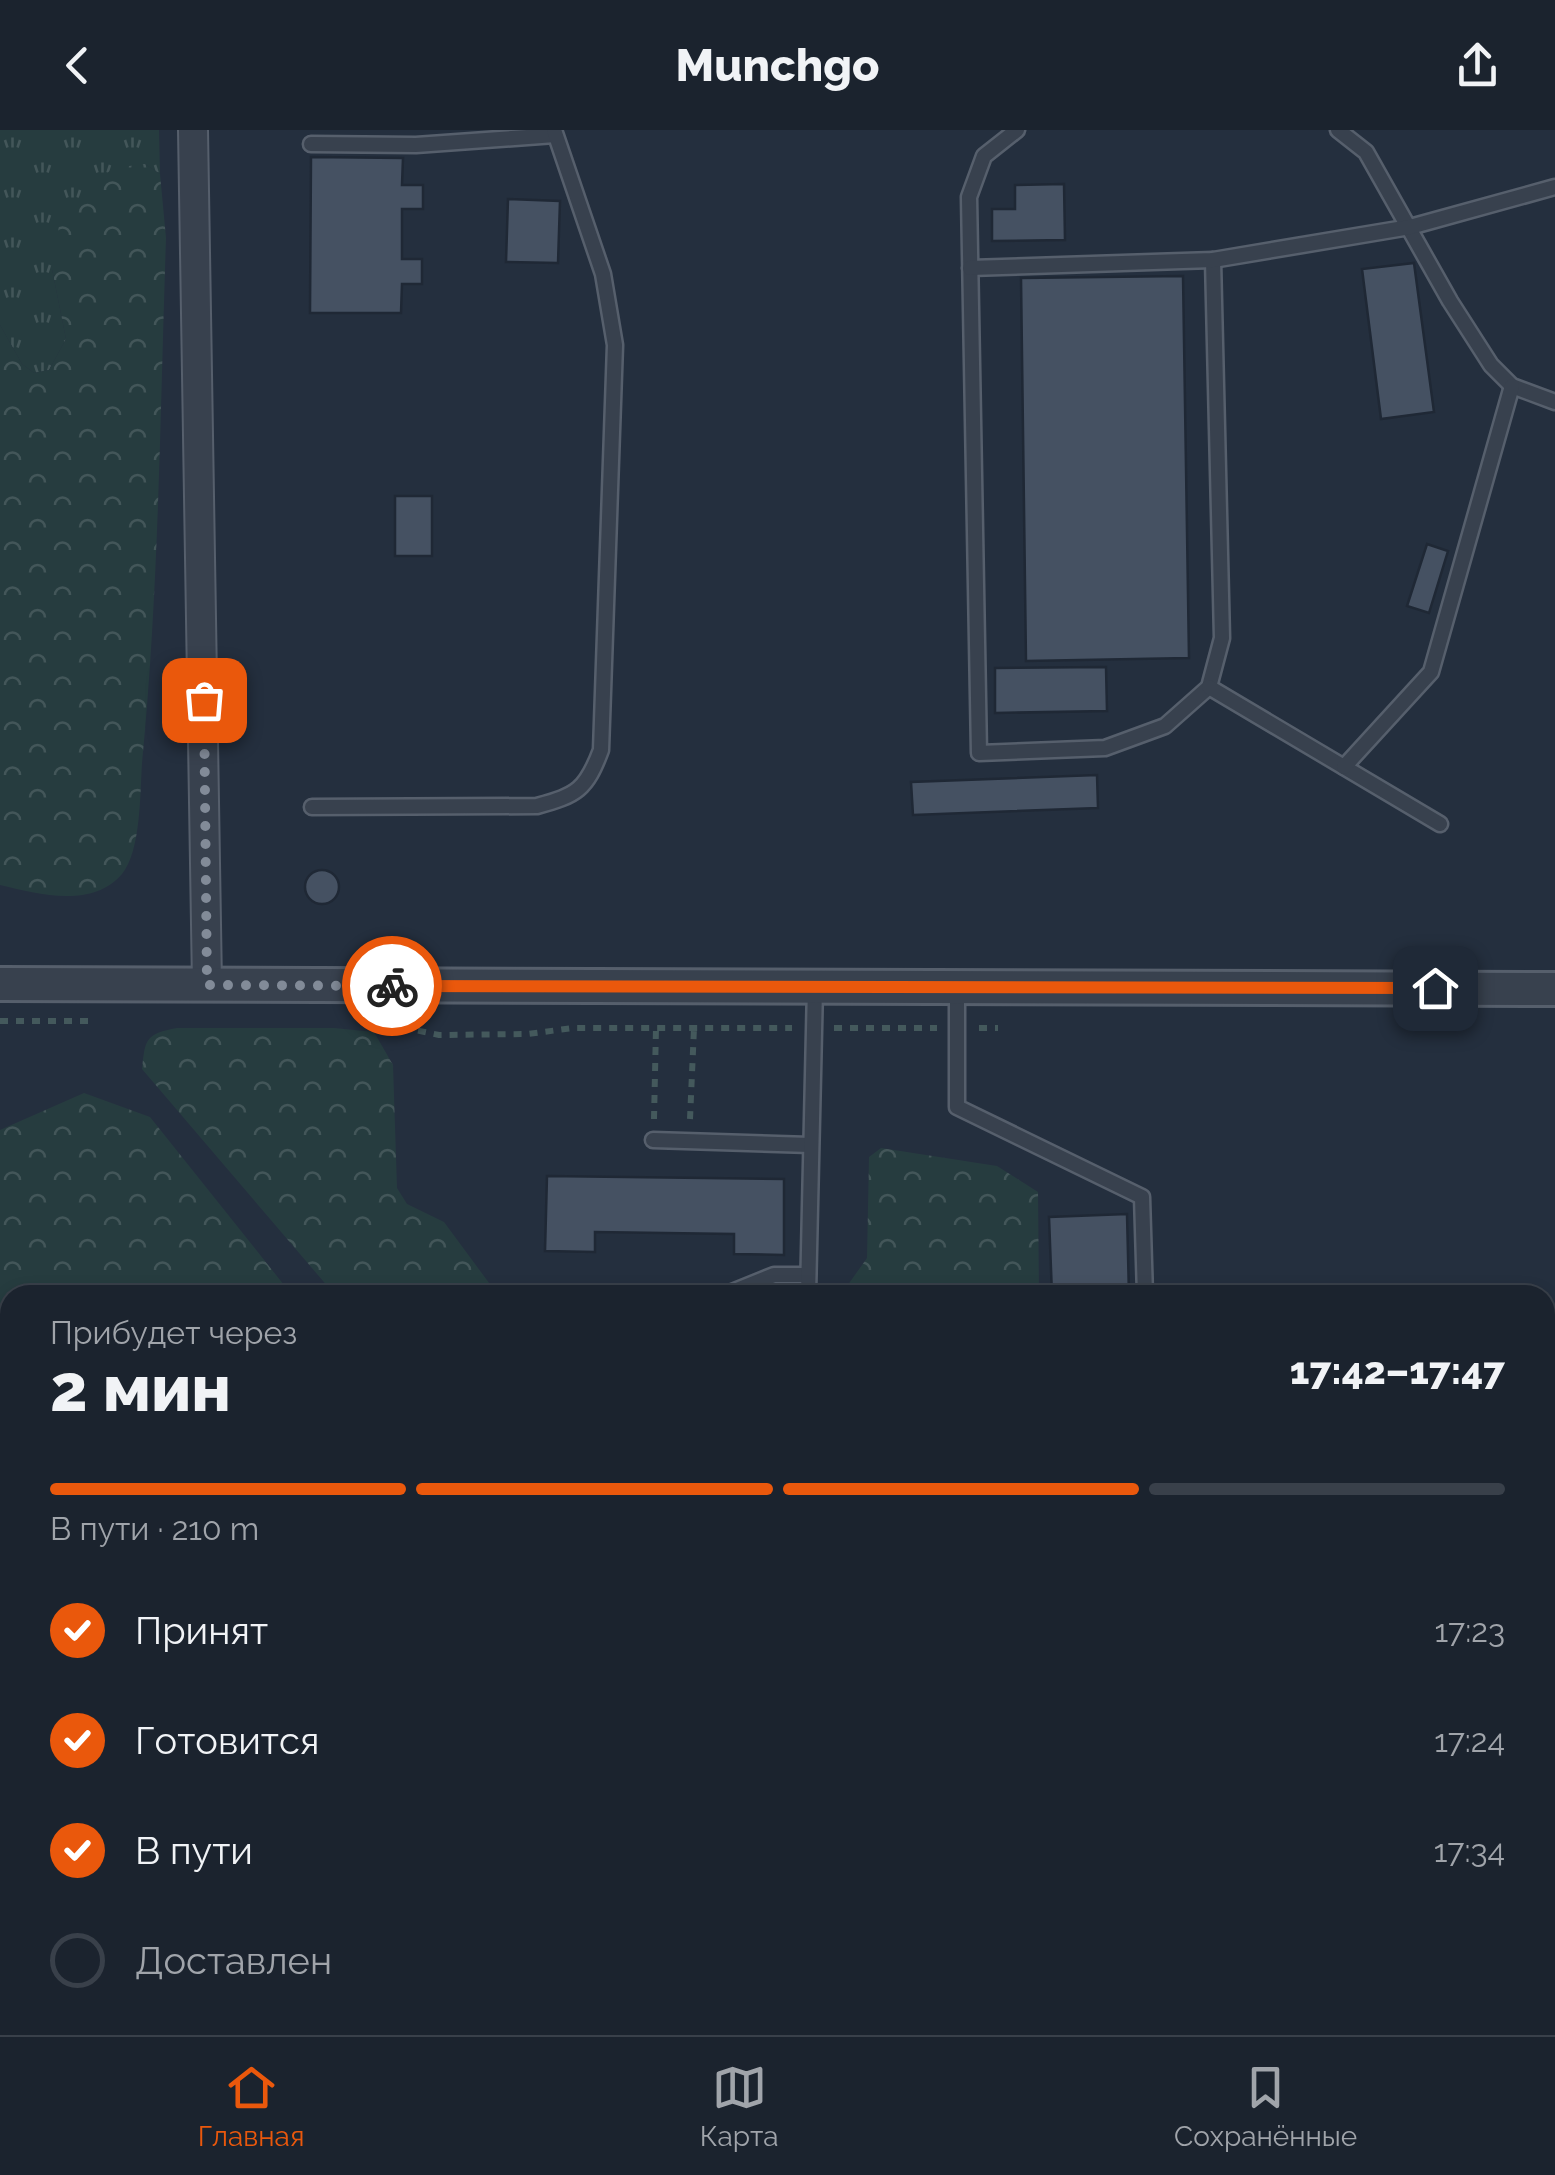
<!DOCTYPE html>
<html lang="ru">
<meta charset="utf-8">
<style>
body{margin:0;font-family:Raleway,sans-serif;background:#242b36;color:#f1f3f6;height:100vh;display:flex;flex-direction:column;font-size:38px;white-space:nowrap}
*{box-sizing:border-box;margin:0}
p{font-size:32px;color:#a0a4aa}
.icon{flex:none;width:55px;height:55px;fill:none;stroke:currentColor;stroke-width:2;stroke-linecap:round;stroke-linejoin:round}
.map{position:relative;flex:1;overflow:hidden}
.details{position:absolute;left:0px;top:1155px;width:1555px;height:750px;display:flex;flex-direction:column;background:#1b232e;border-radius:30px 30px 0 0;box-shadow:0 5px 15px #0003,0 0 0 2px #39404a}
.details>*{flex:none}
.pin{position:absolute;display:grid;place-items:center;width:85px;height:85px;color:#fff;margin:-42px;border-radius:20px;box-shadow:0 5px 15px #0006}
.courier{position:absolute;display:grid;place-items:center;width:100px;height:100px;margin:-50px;border:8px solid #ea580c;border-radius:50%;background:#fff;color:#222;box-shadow:0 2px 12px #0007}
.head em{font-style:normal;font-weight:800}
.head div{display:flex;flex-direction:column-reverse}
.head{display:flex;align-items:center;justify-content:space-between;height:170px;padding:0 50px}
h1{font-size:65px;font-weight:800;line-height:75px}
.bar{display:grid;grid-template-columns:repeat(4,1fr);gap:15px 10px;align-content:center;height:120px;padding:0 50px}
.bar i{height:12px;border-radius:8px;background:#39404a}
.bar .on{background:#ea580c}
.bar p{grid-column:span 4}
ol{padding:0 50px;list-style:none}
li{display:flex;align-items:center;gap:30px;height:110px}
li p{margin-inline-start:auto}
li .icon{padding:10px;border-radius:50%;background:#ea580c;color:#fff;stroke-width:4}
li:last-child{color:#a0a4aa}
li i{width:55px;height:55px;border:5px solid #39404a;border-radius:50%}
header{display:flex;justify-content:space-between;align-items:center;height:130px;padding:0 50px;background:#1b232e;font-size:45px;font-weight:800}
.menu{display:flex;justify-content:space-around;align-items:center;height:140px;border-top:2px solid #39404a;background:#1b232e;font-size:28px;color:#a0a4aa}
.menu a{display:grid;justify-items:center;gap:5px}
.menu .on{color:#ea580c}
.map>svg:first-child{display:block}
.grass{fill:url(#grass-tufts)}
.forest{fill:url(#forest-crowns)}
.wetland{fill:url(#wetland-marsh)}
.building{fill:#455162;stroke:#1f2835;stroke-width:2.5}
.lines{fill:none;stroke-linecap:round;stroke-linejoin:round}
.service-casing{stroke:#565f6c;stroke-width:19}
.minor-casing{stroke:#565f6c;stroke-width:32}
.tertiary-casing{stroke:#565f6c;stroke-width:38}
.path{stroke:#44595c;stroke-width:6;stroke-dasharray:8 8;stroke-linecap:butt}
.service{stroke:#38414e;stroke-width:14}
.minor{stroke:#38414e;stroke-width:28}
.tertiary{stroke:#38414e;stroke-width:32}
.done{stroke:#828b98;stroke-width:10;stroke-dasharray:0 18}
.route{stroke:#ea580c;stroke-width:12}
</style>
<header><svg class="icon" aria-label="back" viewBox="0 0 24 24"><path d="M15 5l-7 7 7 7"/></svg>Munchgo<svg class="icon" aria-label="share" viewBox="0 0 24 24"><path d="M12 15V3M7 8l5-5 5 5M5 13v7h14v-7"/></svg></header>
<div class="map">
<svg width="1555" height="1905" viewBox="0 0 1555 1905">
<defs>
<pattern id="grass-tufts" width="24" height="20" patternUnits="userSpaceOnUse" patternTransform="scale(2.5)"><rect width="24" height="20" fill="#263c3f"/><path d="M3 7l-1-3M5 7V3M7 7l1-3M15 17l-1-3M17 17v-4M19 17l1-3" fill="none" stroke="#435659"/></pattern>
<pattern id="forest-crowns" width="20" height="18" patternUnits="userSpaceOnUse" patternTransform="scale(2.5)"><rect width="20" height="18" fill="#263c3f"/><path d="M2 6a3 3 0 1 1 6 0M12 15a3 3 0 1 1 6 0" fill="none" stroke="#435659"/></pattern>
<pattern id="wetland-marsh" width="20" height="14" patternUnits="userSpaceOnUse" patternTransform="scale(2.5)"><rect width="20" height="14" fill="#263c3f"/><path d="M1 5h8M5 5V1M11 12h8M15 12V8" fill="none" stroke="#435659"/></pattern>
</defs>
<rect width="100%" height="100%" fill="#242f3e"/>
<!-- grass -->
<path class="grass" d="M 0,0 L 159,0 L 160,44 L 145,34 L 52,139 L 66,209 L 49,240 L 34,243 L 22,234 L 0,195 Z"/>
<!-- forest -->
<g class="forest">
<path d="M 145,34 L 160,44 L 166,108 C 160,283 159,459 142,633 C 140,663 141,721 122,744 C 92,779 38,764 0,755 L 0,195 L 22,234 L 34,243 L 49,240 L 66,209 L 52,139 L 61,83 L 113,38 Z"/>
<path d="M 177,898 L 334,898 L 374,902 L 393,935 L 397,1058 L 407,1074 L 444,1092 L 492,1157 L 494,1165 L 335,1165 L 142,939 C 145,908 146,904 177,898 Z"/>
<path d="M 84,963 L 150,987 L 292,1165 L 10,1165 L 10,1862 L 0,1864 L 0,1000 Z"/>
<path d="M 881,1018 L 997,1036 L 1038,1062 L 1039,1165 L 845,1165 L 845,1159 L 867,1128 L 869,1027 Z"/>
<path d="M 580,1895 L 770,1895 L 743,1905 L 591,1905 Z"/>
<path d="M 784,1895 L 1060,1895 L 1031,1905 L 796,1905 Z"/>
</g>
<!-- wetland -->
<g class="wetland">
<path d="M 10,1862 L 10,1895 L 76,1895 L 76,1905 L 0,1905 L 0,1864 Z"/>
<path d="M 145,1895 L 455,1895 L 484,1905 L 144,1905 Z"/>
</g>
<!-- building -->
<g class="building">
<path d="M 311,27 L 403,28 L 402,55 L 423,55 L 423,79 L 402,79 L 402,129 L 422,129 L 422,154 L 402,154 L 401,183 L 310,183 Z"/>
<path d="M 1064,54 L 1065,110 L 992,111 L 992,79 L 1015,79 L 1015,55 Z"/>
<path d="M 508,69 L 560,71 L 558,133 L 506,132 Z"/>
<path d="M 1414,133 L 1434,282 L 1381,289 L 1362,139 Z"/>
<path d="M 1183,146 L 1189,528 L 1026,531 L 1021,148 Z"/>
<rect x="395" y="366" width="37" height="60"/>
<path d="M 1427,414 L 1448,421 L 1429,483 L 1407,476 Z"/>
<path d="M 1106,537 L 1107,581 L 995,583 L 995,538 Z"/>
<path d="M 1097,645 L 1098,678 L 913,685 L 911,652 Z"/>
<circle cx="322" cy="757" r="17"/>
<path d="M 547,1046 L 784,1049 L 784,1125 L 734,1124 L 734,1104 L 595,1102 L 595,1122 L 545,1121 Z"/>
<path d="M 1127,1084 L 1129,1165 L 1052,1165 L 1049,1087 Z"/>
</g>
<g class="lines">
<!-- service casing -->
<g class="service-casing">
<g id="service">
<path d="M 1017,0 L 984,26 L 969,67 L 979,623 L 1105,618 L 1165,596 L 1209,557 L 1222,508 L 1213,130"/>
<path d="M 1338,0 L 1366,22 L 1450,171 L 1491,235 L 1512,256 L 1555,272"/>
<path d="M 311,14 L 416,15 L 555,5"/>
<path d="M 970,138 L 1213,130 L 1410,97 L 1555,57"/>
<path d="M 1209,557 L 1440,694"/>
<path d="M 1344,637 L 1431,542 L 1512,256"/>
<path d="M 312,677 L 537,676 C 577,665 586,660 601,620 L 615,215 L 603,144 L 554,0"/>
<path d="M 957,858 L 957,977 L 1142,1067 L 1145,1165"/>
<path d="M 653,1010 L 810,1015"/>
<path d="M 612,1163 L 727,1164 L 774,1145 L 808,1145"/>
<path d="M 808,1165 L 815,857"/>
</g>
</g>
<!-- minor casing -->
<g class="minor-casing">
<path id="minor" d="M 193,0 L 207,855"/>
</g>
<!-- tertiary casing -->
<g class="tertiary-casing">
<path id="tertiary" d="M 0,854 L 1555,859"/>
</g>
<!-- path -->
<g class="path">
<path d="M 0,891 L 94,891"/>
<path d="M 371,891 L 439,905 L 528,904 L 573,898 L 792,898"/>
<path d="M 834,898 L 937,898"/>
<path d="M 979,898 L 998,898"/>
<path d="M 654,989 L 656,898"/>
<path d="M 690,989 L 694,898"/>
</g>
<!-- service -->
<use href="#service" class="service"/>
<!-- minor -->
<use href="#minor" class="minor"/>
<!-- tertiary -->
<use href="#tertiary" class="tertiary"/>
</g>
<g class="lines">
<!-- done -->
<path class="done" d="M 204,570 L 207,855 L 392,856"/>
<!-- route -->
<path class="route" d="M 392,856 L 1435,858"/>
</g>
</svg>
<div class="pin" style="left:204px;top:570px;background:#ea580c"><svg class="icon" aria-label="bag" viewBox="0 0 24 24"><path d="M5 8h14l-1 12H6zM9 8a3 3 0 0 1 6 0"/></svg></div>
<div class="pin" style="left:1435px;top:858px;background:#1f2937"><svg class="icon" aria-label="home" viewBox="0 0 24 24"><path d="M3 11l9-7 9 7M6 9v11h12V9"/></svg></div>
<div class="courier" style="left:392px;top:856px"><svg class="icon" aria-label="bike" viewBox="0 0 24 24"><circle cx="6" cy="16" r="4"/><circle cx="18" cy="16" r="4"/><path d="M6 16l4-8h5l3 8M10 8l3 8H6M13 5h3"/></svg></div>
<section class="details">
<div class="head"><div><h1>2 мин</h1><p>Прибудет через</p></div><em>17:42–17:47</em></div>
<div class="bar"><i class="on"></i><i class="on"></i><i class="on"></i><i></i><p>В пути · 210 m</p></div>
<ol>
<li><svg class="icon" aria-label="check" viewBox="0 0 24 24"><path d="M5 12l5 5 9-10"/></svg>Принят<p>17:23</p></li>
<li><svg class="icon" aria-label="check" viewBox="0 0 24 24"><path d="M5 12l5 5 9-10"/></svg>Готовится<p>17:24</p></li>
<li><svg class="icon" aria-label="check" viewBox="0 0 24 24"><path d="M5 12l5 5 9-10"/></svg>В пути<p>17:34</p></li>
<li><i></i>Доставлен</li>
</ol>
</section>
</div>
<nav class="menu">
<a class="on"><svg class="icon" aria-label="home" viewBox="0 0 24 24"><path d="M3 11l9-7 9 7M6 9v11h12V9"/></svg>Главная</a>
<a><svg class="icon" aria-label="map" viewBox="0 0 24 24"><path d="M3 6l6-2 6 2 6-2v14l-6 2-6-2-6 2zM9 4v14M15 6v14"/></svg>Карта</a>
<a><svg class="icon" aria-label="saved" viewBox="0 0 24 24"><path d="M7 4h10v16l-5-4-5 4z"/></svg>Сохранённые</a>
</nav>
